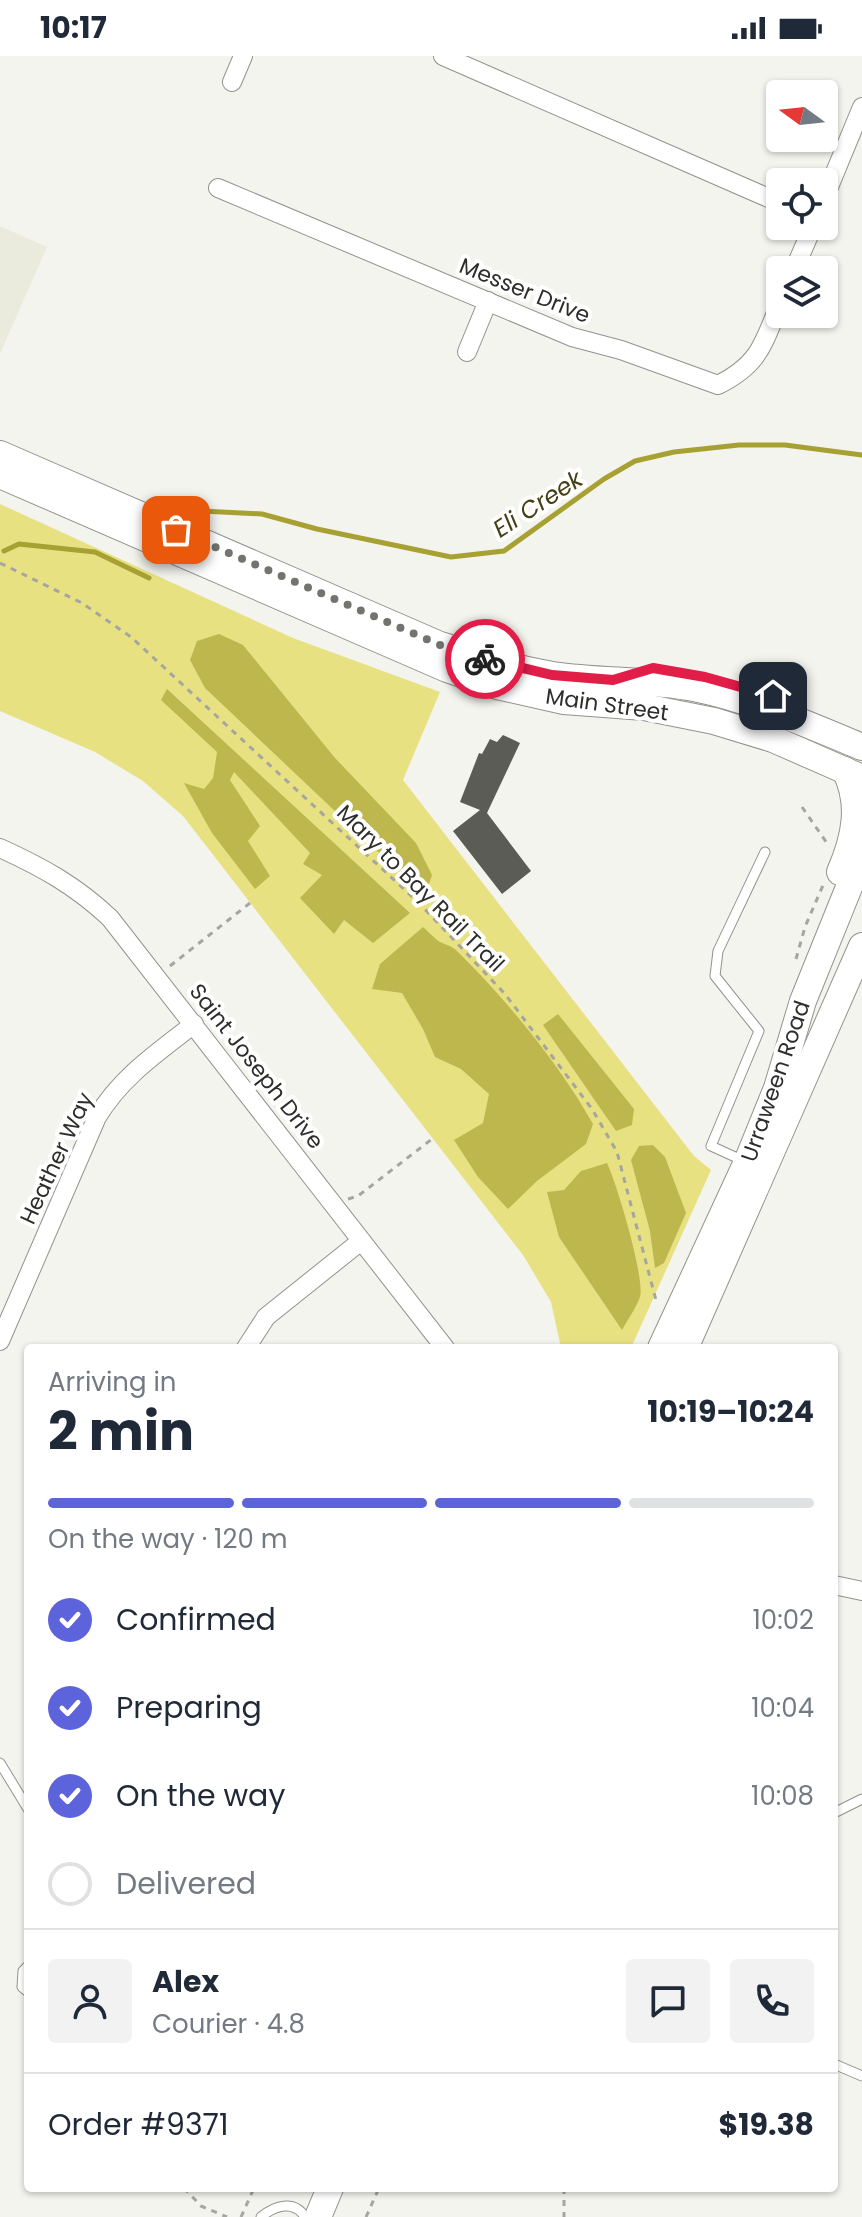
<!DOCTYPE html>
<meta charset="utf-8">
<style>
body{margin:0;font-family:Poppins,sans-serif;background:#f2f2f3;color:#1f2937;height:100vh;display:flex;flex-direction:column;font-size:30px;white-space:nowrap}
*{box-sizing:border-box;margin:0}
p{font-size:26px;color:#747a83}
.icon{flex:none;width:44px;height:44px;fill:none;stroke:currentColor;stroke-width:2;stroke-linecap:round;stroke-linejoin:round}
.map{position:relative;flex:1;overflow:hidden}
.drawer{position:absolute;left:24px;top:1288px;width:814px;height:848px;display:flex;flex-direction:column;background:#fff;border-radius:8px;box-shadow:0 2px 6px #0004}
.drawer>*{flex:none}
.needle{width:52px;rotate:285deg}
.fabs{position:absolute;left:766px;top:24px;display:grid;gap:16px}
.fabs a{display:grid;place-items:center;width:72px;height:72px;border-radius:8px;background:#fff;box-shadow:0 2px 6px #0004;font-size:40px}
.pin{position:absolute;display:grid;place-items:center;width:68px;height:68px;color:#fff;margin:-34px;border-radius:16px;box-shadow:0 4px 12px #0006}
.courier{position:absolute;display:grid;place-items:center;width:80px;height:80px;margin:-40px;border:6px solid #e11d48;border-radius:50%;background:#fff;color:#222;box-shadow:0 2px 10px #0007}
.overview em{font-style:normal;font-weight:700}
.overview div{display:flex;flex-direction:column-reverse}
.overview{display:flex;align-items:center;justify-content:space-between;height:136px;padding:0 24px}
h1{font-size:52px;font-weight:700;line-height:60px}
.bar{display:grid;grid-template-columns:repeat(4,1fr);gap:12px 8px;align-content:center;height:96px;padding:0 24px}
.bar i{height:10px;border-radius:6px;background:#e0e1e3}
.bar .on{background:#5d63db}
.bar p{grid-column:span 4}
.line{display:flex;align-items:center;gap:20px;padding:0 24px;border-top:2px solid #e0e1e3}
.line div{flex:1}
.round{display:grid;place-items:center;flex:none;width:84px;height:84px;border-radius:8px;background:#f2f2f3}
ol{padding:0 24px;list-style:none}
li{display:flex;align-items:center;gap:24px;height:88px}
li p{margin-inline-start:auto}
li .icon{padding:8px;border-radius:50%;background:#5d63db;color:#fff;stroke-width:4}
li:last-child{color:#747a83}
li i{width:44px;height:44px;border:4px solid #e0e1e3;border-radius:50%}
.status{display:flex;justify-content:space-between;align-items:center;height:56px;padding:0 40px;background:#fff;direction:ltr}
.status svg{height:22px;fill:currentColor}
.map>svg:first-child{display:block}
.built{fill:#ebebdd}
.green{fill:#e7e182}
.forest{fill:#beb74d}
.lines{fill:none;stroke-linecap:round;stroke-linejoin:round}
.stream{stroke:#a7a033;stroke-width:5}
.building{fill:#5c5c57}
.service-casing{stroke:#93938d;stroke-width:11}
.minor-casing{stroke:#93938d;stroke-width:20}
.secondary-casing{stroke:#93938d;stroke-width:28}
.path{stroke:#a5a5a1;stroke-width:3;stroke-dasharray:6 6;stroke-linecap:butt}
.service{stroke:#fff;stroke-width:9}
.minor{stroke:#fff;stroke-width:18}
.secondary{stroke:#fff;stroke-width:26}
.done{stroke:#73736f;stroke-width:8;stroke-dasharray:0 14.4}
.route{stroke:#e11d48;stroke-width:10}
.labels{text-anchor:middle;stroke-width:8;stroke-linejoin:round;paint-order:stroke}
.street-label{font-size:22px;fill:#2d2d2b;stroke:#fff}
.water-label{font-size:24px;font-style:italic;fill:#444115;stroke:#fff}
</style>
<div class="status"><b>10:17</b><svg viewBox="0 0 49 12"><path d="M0 12V9h3v3zM5 12V6h3v6zM10 12V3h3v9zM15 12V0h3v12zM26 1h20v11H26zM47 4h2v5h-2z"/></svg></div>
<div class="map">
<svg width="862" height="2161" viewBox="0 0 862 2161">
<rect width="100%" height="100%" fill="#f4f4ee"/>
<!-- built -->
<path class="built" d="M 0,170 L 47,191 L 0,298 Z"/>
<!-- green -->
<path class="green" d="M 0,448 L 293,582 L 440,636 L 403,724 L 694,1100 L 711,1114 L 631,1292 L 561,1292 L 551,1246 L 523,1199 L 183,760 L 143,725 L 95,696 L 0,655 Z"/>
<!-- forest -->
<g class="forest">
<path d="M 219,578 L 243,589 L 335,702 L 416,787 L 432,819 L 428,831 L 414,830 L 205,632 L 190,604 L 197,585 Z"/>
<path d="M 167,633 L 410,857 L 373,887 L 344,864 L 334,878 L 300,842 L 322,819 L 303,808 L 310,797 L 234,716 L 230,724 L 260,770 L 248,785 L 270,820 L 255,833 L 212,777 L 184,727 L 204,733 L 213,722 L 217,696 L 161,644 Z"/>
<path d="M 423,871 C 428,875 432,880 437,884 C 444,889 452,889 458,896 C 506,943 560,1009 593,1068 L 586,1088 L 537,1125 L 508,1153 L 478,1121 L 454,1084 L 483,1067 L 489,1038 L 461,1013 L 435,1001 L 423,973 L 402,937 L 372,933 L 380,908 Z"/>
<path d="M 558,958 L 634,1053 L 632,1069 L 616,1075 L 543,969 Z"/>
<path d="M 653,1089 L 665,1101 L 686,1157 L 664,1207 L 655,1212 L 650,1175 L 631,1104 L 639,1090 Z"/>
<path d="M 607,1107 C 617,1128 645,1222 640,1241 C 636,1252 628,1263 622,1274 L 559,1181 L 547,1136 L 564,1134 L 581,1115 Z"/>
</g>
<g class="lines">
<!-- stream -->
<g class="stream">
<path d="M 182,454 L 262,458 L 317,473 L 451,501 L 504,495 L 604,423 L 635,405 L 674,396 L 739,389 L 785,389 L 862,399"/>
<path d="M 4,495 L 19,488 L 95,496 L 149,522"/>
</g>
</g>
<!-- building -->
<path class="building" d="M 503,679 L 520,687 L 487,757 L 531,815 L 502,838 L 453,775 L 480,754 L 460,746 L 479,697 L 482,698 L 490,683 L 497,686 Z"/>
<g class="lines">
<!-- service casing -->
<g class="service-casing">
<g id="service">
<path d="M 744,1105 L 711,1090 L 759,975 L 715,920 L 718,895 L 765,796"/>
<path d="M 0,1707 L 28,1753"/>
<path d="M 834,1757 L 862,1743"/>
<path d="M 28,1910 L 23,1915 L 22,1931 L 28,1936"/>
<path d="M 834,2008 L 862,2020"/>
<path d="M 261,2161 C 274,2150 294,2143 305,2161"/>
</g>
</g>
<!-- minor casing -->
<g class="minor-casing">
<g id="minor">
<path d="M 443,0 L 780,147"/>
<path d="M 232,26 L 243,0"/>
<path d="M 218,132 L 572,281 L 621,294 L 718,329 C 760,308 763,288 780,247"/>
<path d="M 824,143 L 862,51"/>
<path d="M 794,214 L 813,170"/>
<path d="M 467,296 L 488,245"/>
<path d="M 0,792 C 42,811 76,830 110,862 L 445,1292"/>
<path d="M 0,1285 L 97,1061 C 122,1020 157,997 194,968"/>
<path d="M 246,1292 L 266,1261 L 361,1185"/>
<path d="M 834,1529 L 862,1535"/>
</g>
</g>
<!-- secondary casing -->
<g class="secondary-casing">
<g id="secondary">
<path d="M 0,398 L 440,589 C 477,600 514,613 553,619 C 599,626 648,623 694,632 C 752,644 807,668 862,691"/>
<path d="M 0,419 L 447,613 L 497,630 L 564,645 L 644,651 L 714,665 L 773,683 L 862,722"/>
<path d="M 840,816 C 855,782 862,748 845,714"/>
<path d="M 661,1292 L 747,1106 L 777,1032 L 803,945 L 862,799"/>
<path d="M 685,1292 L 862,890"/>
<path d="M 318,2161 L 330,2132"/>
</g>
</g>
<!-- path -->
<g class="path">
<path d="M 0,507 L 82,547 L 131,581 L 419,847 L 505,938 L 592,1053 L 617,1096 L 657,1248"/>
<path d="M 802,751 L 829,790"/>
<path d="M 796,903 L 805,871 L 824,827"/>
<path d="M 170,910 L 250,847"/>
<path d="M 348,1143 L 358,1140 L 432,1083"/>
<path d="M 184,2132 L 201,2150 L 227,2161"/>
<path d="M 564,2132 L 564,2161"/>
<path d="M 241,2161 L 254,2132"/>
<path d="M 366,2161 L 379,2132"/>
</g>
<!-- service -->
<use href="#service" class="service"/>
<!-- minor -->
<use href="#minor" class="minor"/>
<!-- secondary -->
<use href="#secondary" class="secondary"/>
</g>
<g class="lines">
<!-- done -->
<path class="done" d="M 176,474 L 440,589 L 485,603"/>
<!-- route -->
<path class="route" d="M 485,603 L 552,619 L 613,624 L 653,612 L 705,621 L 773,640"/>
</g>
<g class="labels">
<!-- street labels -->
<g class="street-label">
<text transform="translate(525 234) rotate(22)" y="8">Messer Drive</text>
<text transform="translate(607 648) rotate(8)" y="8">Main Street</text>
<text transform="translate(421 832) rotate(45)" y="8">Mary to Bay Rail Trail</text>
<text transform="translate(257 1010) rotate(52)" y="8">Saint Joseph Drive</text>
<text transform="translate(775 1025) rotate(-71)" y="8">Urraween Road</text>
<text transform="translate(56 1102) rotate(-65)" y="8">Heather Way</text>
</g>
<!-- water labels -->
<g class="water-label">
<text transform="translate(538 448) rotate(-33)" y="8">Eli Creek</text>
</g>
</g>
</svg>
<div class="fabs">
<a><svg class="needle" viewBox="-14 -14 28 28"><path d="M0-13l5 13h-10z" fill="#e53935"/><path d="M0 13l5-13h-10z" fill="#747a83"/></svg></a>
<a><svg class="icon" aria-label="locate" viewBox="0 0 24 24"><circle cx="12" cy="12" r="6"/><path d="M12 2v4M12 18v4M2 12h4M18 12h4"/></svg></a>
<a><svg class="icon" aria-label="layers" viewBox="0 0 24 24"><path d="M12 4l9 5-9 5-9-5zM3 14l9 5 9-5"/></svg></a>
</div>
<div class="pin" style="left:176px;top:474px;background:#ea580c"><svg class="icon" aria-label="bag" viewBox="0 0 24 24"><path d="M5 8h14l-1 12H6zM9 8a3 3 0 0 1 6 0"/></svg></div>
<div class="pin" style="left:773px;top:640px;background:#1f2937"><svg class="icon" aria-label="home" viewBox="0 0 24 24"><path d="M3 11l9-7 9 7M6 9v11h12V9"/></svg></div>
<div class="courier" style="left:485px;top:603px"><svg class="icon" aria-label="bike" viewBox="0 0 24 24"><circle cx="6" cy="16" r="4"/><circle cx="18" cy="16" r="4"/><path d="M6 16l4-8h5l3 8M10 8l3 8H6M13 5h3"/></svg></div>
<section class="drawer">
<div class="overview"><div><h1>2 min</h1><p>Arriving in</p></div><em>10:19–10:24</em></div>
<div class="bar"><i class="on"></i><i class="on"></i><i class="on"></i><i></i><p>On the way · 120 m</p></div>
<ol>
<li><svg class="icon" aria-label="check" viewBox="0 0 24 24"><path d="M5 12l5 5 9-10"/></svg>Confirmed<p>10:02</p></li>
<li><svg class="icon" aria-label="check" viewBox="0 0 24 24"><path d="M5 12l5 5 9-10"/></svg>Preparing<p>10:04</p></li>
<li><svg class="icon" aria-label="check" viewBox="0 0 24 24"><path d="M5 12l5 5 9-10"/></svg>On the way<p>10:08</p></li>
<li><i></i>Delivered</li>
</ol>
<div class="line" style="height:144px"><a class="round"><svg class="icon" aria-label="person" viewBox="0 0 24 24"><circle cx="12" cy="8" r="4"/><path d="M4 21q1-7 8-7t8 7"/></svg></a><div><b>Alex</b><p>Courier · 4.8</p></div><a class="round"><svg class="icon" aria-label="chat" viewBox="0 0 24 24"><path d="M4 5h16v11H9l-5 4z"/></svg></a><a class="round"><svg class="icon" aria-label="phone" viewBox="0 0 24 24"><path d="M5 4h4l2 5-3 2q2 4 5 5l2-3 5 2v4C11 20 4 13 5 4z"/></svg></a></div>
<div class="line" style="height:104px"><div>Order #9371</div><b>$19.38</b></div>
</section>
</div>
